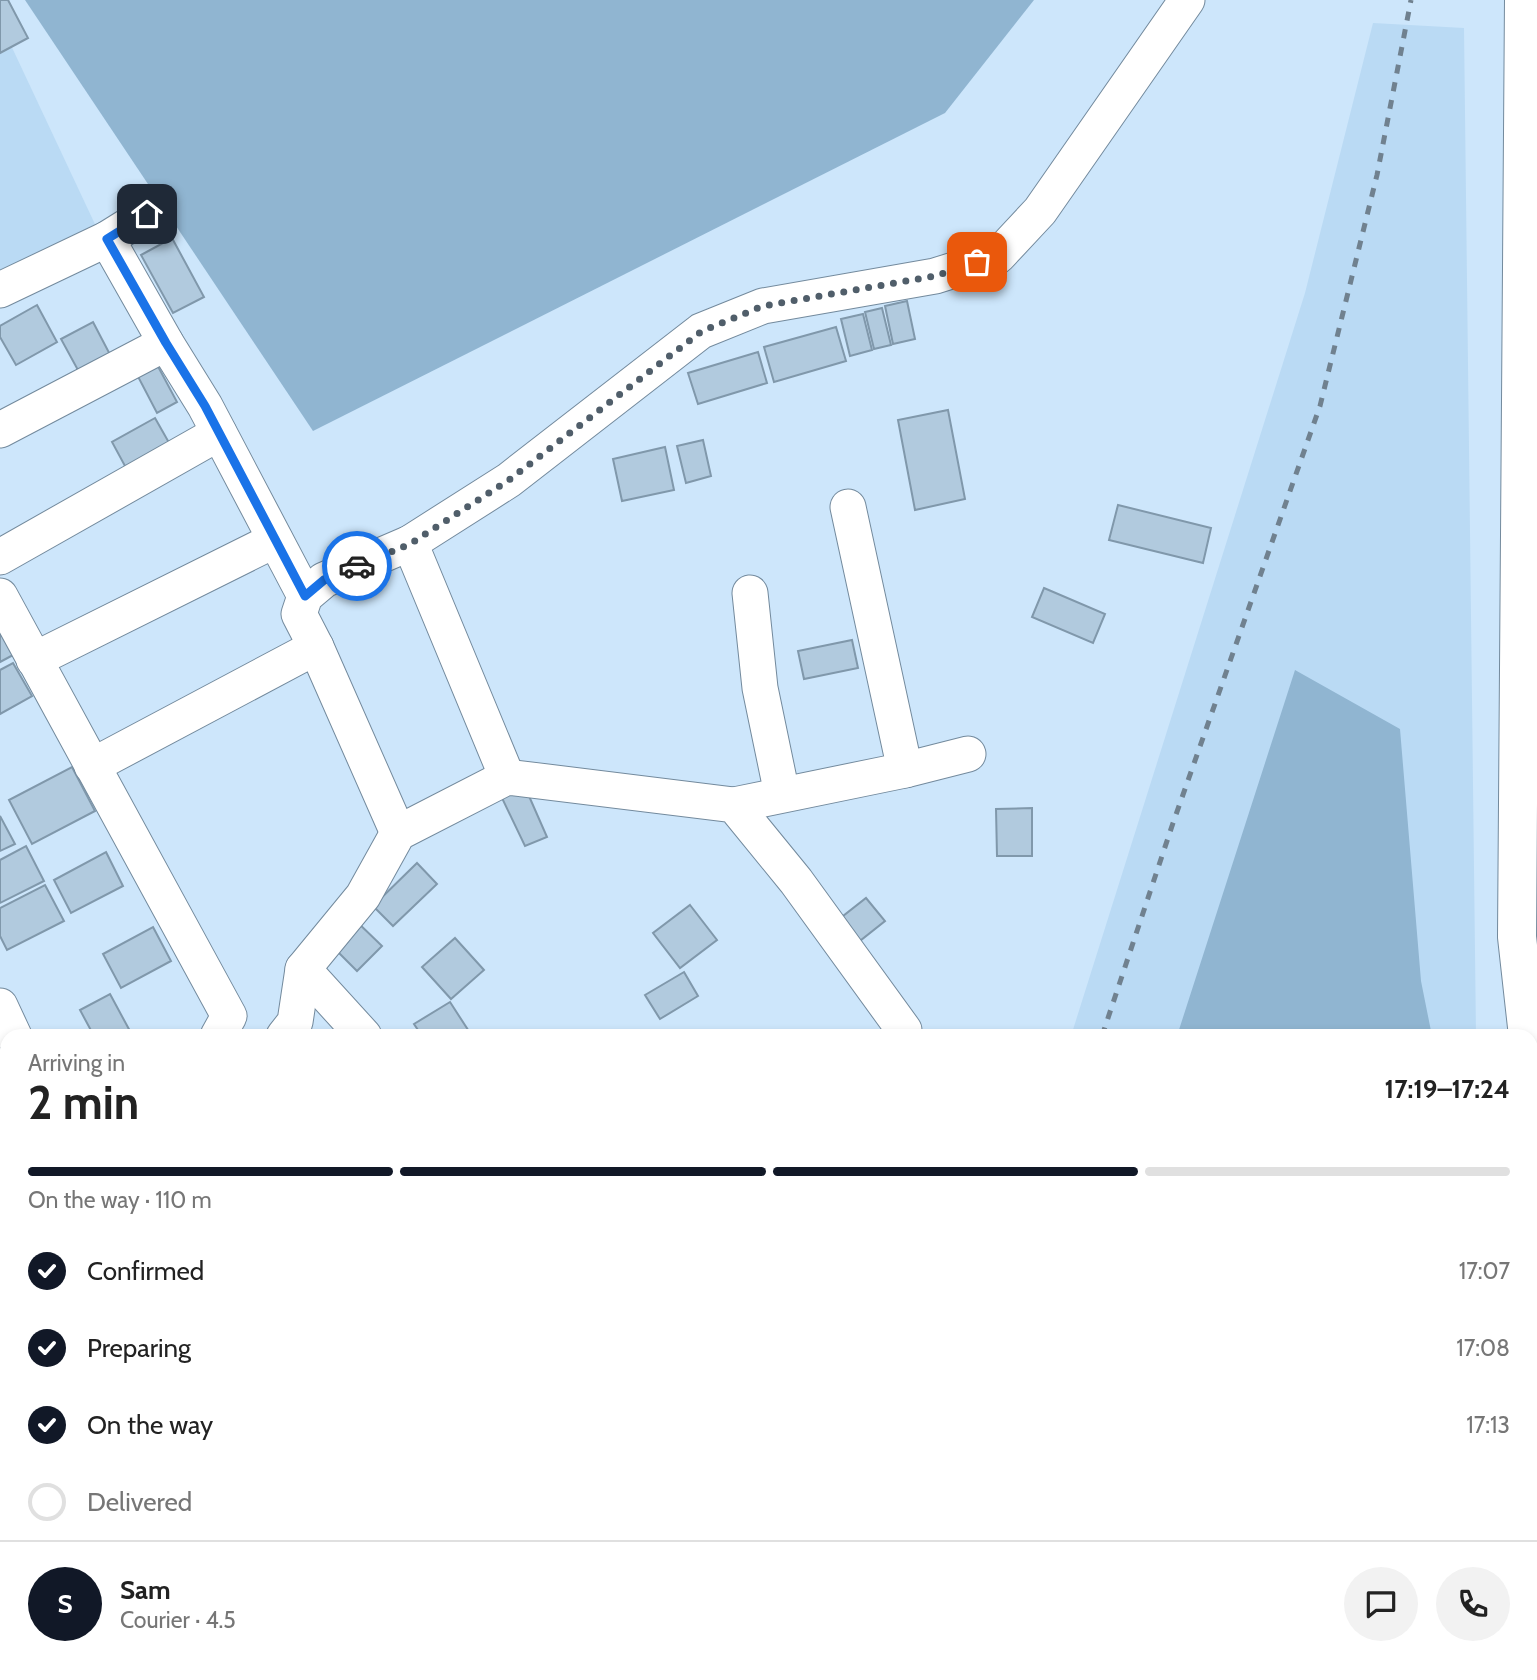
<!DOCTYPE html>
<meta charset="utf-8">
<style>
body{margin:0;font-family:Cabin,sans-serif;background:#f2f2f2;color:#222;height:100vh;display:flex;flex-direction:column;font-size:26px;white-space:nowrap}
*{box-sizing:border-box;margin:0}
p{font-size:23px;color:#767676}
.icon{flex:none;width:38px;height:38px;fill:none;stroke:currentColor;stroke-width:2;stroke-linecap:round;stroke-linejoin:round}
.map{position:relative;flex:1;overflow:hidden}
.details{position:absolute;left:0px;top:1029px;width:1538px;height:651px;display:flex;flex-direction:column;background:#fff;border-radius:21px 21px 0 0;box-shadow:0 4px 10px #0003}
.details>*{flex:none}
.pin{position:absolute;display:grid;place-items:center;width:60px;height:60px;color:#fff;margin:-30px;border-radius:14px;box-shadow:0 4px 10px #0006}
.courier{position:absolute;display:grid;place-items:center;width:70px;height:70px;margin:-35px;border:5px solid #1a73e8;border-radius:50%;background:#fff;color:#222;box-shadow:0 2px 9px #0007}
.overview em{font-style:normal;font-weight:700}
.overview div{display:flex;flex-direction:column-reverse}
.overview{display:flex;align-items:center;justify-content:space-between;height:119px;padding:0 28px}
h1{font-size:46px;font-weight:700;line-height:52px}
.bar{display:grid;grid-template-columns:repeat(4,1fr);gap:10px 7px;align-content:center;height:84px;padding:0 28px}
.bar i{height:9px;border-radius:5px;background:#e0e0e0}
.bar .current{background:#111827}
.bar p{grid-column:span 4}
.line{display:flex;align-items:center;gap:18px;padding:0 28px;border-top:2px solid #e0e0e0}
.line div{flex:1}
.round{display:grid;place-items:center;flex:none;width:74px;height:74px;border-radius:37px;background:#f2f2f2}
ol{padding:0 28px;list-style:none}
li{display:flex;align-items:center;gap:21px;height:77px}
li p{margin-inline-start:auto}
li .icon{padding:7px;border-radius:50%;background:#111827;color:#fff;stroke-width:4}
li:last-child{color:#767676}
li i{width:38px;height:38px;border:4px solid #e0e0e0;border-radius:50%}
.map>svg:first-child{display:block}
.built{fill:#badaf4}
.green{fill:#90b5d1}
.building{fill:#b1cade;stroke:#8098ab;stroke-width:2}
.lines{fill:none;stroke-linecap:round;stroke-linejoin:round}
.minor-casing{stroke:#738a9d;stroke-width:37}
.major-casing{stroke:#738a9d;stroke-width:40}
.minor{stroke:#fff;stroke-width:35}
.major{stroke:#fff;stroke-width:38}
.rail{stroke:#70818f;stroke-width:5;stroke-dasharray:9 9;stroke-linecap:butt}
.done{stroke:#505e6a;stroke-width:7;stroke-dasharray:0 12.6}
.route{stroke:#1a73e8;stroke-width:9}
</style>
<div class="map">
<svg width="1537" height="1680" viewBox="0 0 1537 1680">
<rect width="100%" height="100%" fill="#cde6fb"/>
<!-- built -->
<g class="built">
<path d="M 0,22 L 101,237 L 0,292 Z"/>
<path d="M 1373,23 L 1464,28 L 1476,1036 L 1071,1036 L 1305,293 Z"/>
<path d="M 1531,1374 L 1537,1391 L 1537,1680 L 842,1680 L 844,1673 L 1531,1673 Z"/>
</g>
<!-- green -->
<g class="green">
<path d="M 25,0 L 1034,0 L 945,113 L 313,431 Z"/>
<path d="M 1295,670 L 1400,729 L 1421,981 L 1432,1036 L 1177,1036 Z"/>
<path d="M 1531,1475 L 1537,1493 L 1537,1680 L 970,1680 L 972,1673 L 1531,1673 Z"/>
</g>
<!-- building -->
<g class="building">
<path d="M 0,0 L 8,0 L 28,38 L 0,53 Z"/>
<path d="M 172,238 L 204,297 L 173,313 L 141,255 Z"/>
<path d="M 907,301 L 915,339 L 893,344 L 885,306 Z"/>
<path d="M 37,305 L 57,342 L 16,365 L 0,337 L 0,326 Z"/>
<path d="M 882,308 L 891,345 L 874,349 L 865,312 Z"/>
<path d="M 863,314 L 872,350 L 850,356 L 841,319 Z"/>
<path d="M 93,322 L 116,366 L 85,383 L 61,339 Z"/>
<path d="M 836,327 L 846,361 L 774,382 L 764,347 Z"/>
<path d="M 758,352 L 767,383 L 698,404 L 688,373 Z"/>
<path d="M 153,357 L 177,402 L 157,413 L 133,367 Z"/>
<path d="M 948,410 L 965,499 L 915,510 L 898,420 Z"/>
<path d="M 155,418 L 176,455 L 132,479 L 112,442 Z"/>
<path d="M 703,440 L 711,476 L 686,483 L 677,446 Z"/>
<path d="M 665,447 L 674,490 L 622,501 L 613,459 Z"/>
<path d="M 1118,505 L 1211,528 L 1203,563 L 1109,540 Z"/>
<path d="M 1044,588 L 1105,614 L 1093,643 L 1032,617 Z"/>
<path d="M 0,626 L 15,654 L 0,662 Z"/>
<path d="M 852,640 L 858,668 L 804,679 L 798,651 Z"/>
<path d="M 13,663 L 32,696 L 0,714 L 0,670 Z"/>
<path d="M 72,767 L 95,811 L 32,844 L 9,800 Z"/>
<path d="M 525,787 L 547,837 L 525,846 L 502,798 Z"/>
<path d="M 1032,808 L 1032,856 L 997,856 L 996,809 Z"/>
<path d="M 0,816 L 15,844 L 0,851 Z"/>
<path d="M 26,846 L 44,881 L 0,903 L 0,860 Z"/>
<path d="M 106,852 L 123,886 L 71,913 L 54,880 Z"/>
<path d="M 417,863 L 437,884 L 393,926 L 373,906 Z"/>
<path d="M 45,885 L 64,921 L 7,950 L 0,936 L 0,908 Z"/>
<path d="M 866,898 L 885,921 L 856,944 L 838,920 Z"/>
<path d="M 690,905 L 717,940 L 680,968 L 653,933 Z"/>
<path d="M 353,918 L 382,946 L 357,971 L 329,943 Z"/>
<path d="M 153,927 L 171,961 L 121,988 L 103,954 Z"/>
<path d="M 455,938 L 484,970 L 451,999 L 422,967 Z"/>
<path d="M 684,972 L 698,996 L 660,1019 L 645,995 Z"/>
<path d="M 110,994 L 131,1033 L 126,1036 L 94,1036 L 80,1010 Z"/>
<path d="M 450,1002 L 472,1036 L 422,1036 L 414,1024 Z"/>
<path d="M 7,1047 L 7,1104 L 0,1108 L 0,1051 Z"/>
<path d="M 7,1108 L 7,1161 L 6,1162 L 0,1149 L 0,1111 Z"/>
<path d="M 7,1301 L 7,1350 L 1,1354 L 0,1304 Z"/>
<path d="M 7,1518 L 7,1541 L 0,1528 L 0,1522 Z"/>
<path d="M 601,1673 L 634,1673 L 640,1680 L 607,1680 Z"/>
</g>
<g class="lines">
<!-- minor casing -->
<g class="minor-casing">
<g id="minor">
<path d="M 107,239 L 166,343 L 205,406 L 305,596"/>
<path d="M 0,290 L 107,239 L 147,214"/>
<path d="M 0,430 L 166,343"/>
<path d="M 848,507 L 905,770"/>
<path d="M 410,543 L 507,777"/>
<path d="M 0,557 L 219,433"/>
<path d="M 750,593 L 760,688 L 782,794"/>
<path d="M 0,596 L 229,1016 L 218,1036"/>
<path d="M 34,660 L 275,540"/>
<path d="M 92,766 L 316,647"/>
<path d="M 734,805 L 905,770 L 968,754"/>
<path d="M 398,833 L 316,647 L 299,614 L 305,596 L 324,580 L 410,543 L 509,480 L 701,331 L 763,306 L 935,276 L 998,256 L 1040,211 L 1187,0"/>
<path d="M 303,969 L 364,1036"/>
<path d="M 0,1006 L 14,1036"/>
<path d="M 284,1036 L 295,1022 L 303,969 L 363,896 L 398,833 L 507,777 L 734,805 L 796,881 L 904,1030 L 904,1036"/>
<path d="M 0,1288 L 7,1284"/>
<path d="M 0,1424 L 7,1420"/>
<path d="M 0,1648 L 7,1645"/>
<path d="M 546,1680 L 555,1673"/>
<path d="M 682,1680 L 686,1673"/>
</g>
</g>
<!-- major casing -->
<g class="major-casing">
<g id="major">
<path d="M 1524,0 L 1517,937 L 1528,1036"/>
<path d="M 1531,1069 L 1537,1122"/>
</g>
</g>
<!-- minor -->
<use href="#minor" class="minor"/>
<!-- major -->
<use href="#major" class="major"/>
<!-- rail -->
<g class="rail">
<path d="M 1102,1036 L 1173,823 L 1320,406 L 1377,175 L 1411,0"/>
<path d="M 876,1680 L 879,1673"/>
</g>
</g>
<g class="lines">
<!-- done -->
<path class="done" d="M 357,566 L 410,544 L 509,480 L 702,331 L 763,306 L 935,276 L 977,262"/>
<!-- route -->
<path class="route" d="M 147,214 L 107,239 L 166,343 L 205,406 L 305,596 L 324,580 L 357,566"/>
</g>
</svg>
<div class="pin" style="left:977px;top:262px;background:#ea580c"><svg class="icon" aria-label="bag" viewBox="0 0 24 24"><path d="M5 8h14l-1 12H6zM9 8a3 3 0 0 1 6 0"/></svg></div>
<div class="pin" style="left:147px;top:214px;background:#1f2937"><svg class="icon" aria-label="home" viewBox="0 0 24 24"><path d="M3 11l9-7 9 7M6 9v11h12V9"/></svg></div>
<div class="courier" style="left:357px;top:566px"><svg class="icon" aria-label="car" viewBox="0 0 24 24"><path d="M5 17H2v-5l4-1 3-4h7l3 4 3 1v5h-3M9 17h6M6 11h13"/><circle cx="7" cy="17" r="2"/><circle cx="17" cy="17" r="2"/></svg></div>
<section class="details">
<div class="overview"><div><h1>2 min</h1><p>Arriving in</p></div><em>17:19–17:24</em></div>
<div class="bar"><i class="current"></i><i class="current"></i><i class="current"></i><i></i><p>On the way · 110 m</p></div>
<ol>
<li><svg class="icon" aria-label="check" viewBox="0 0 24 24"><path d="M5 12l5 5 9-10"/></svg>Confirmed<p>17:07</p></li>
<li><svg class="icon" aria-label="check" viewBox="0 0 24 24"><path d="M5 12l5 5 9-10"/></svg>Preparing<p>17:08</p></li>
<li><svg class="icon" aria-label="check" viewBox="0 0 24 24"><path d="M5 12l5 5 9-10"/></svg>On the way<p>17:13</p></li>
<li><i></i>Delivered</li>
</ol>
<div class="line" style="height:126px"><b class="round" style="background:#111827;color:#fff">S</b><div><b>Sam</b><p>Courier · 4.5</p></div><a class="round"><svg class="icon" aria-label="chat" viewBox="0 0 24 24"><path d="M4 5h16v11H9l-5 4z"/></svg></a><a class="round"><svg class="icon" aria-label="phone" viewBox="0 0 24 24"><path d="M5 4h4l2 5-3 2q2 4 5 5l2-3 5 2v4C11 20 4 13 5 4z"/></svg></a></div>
</section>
</div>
